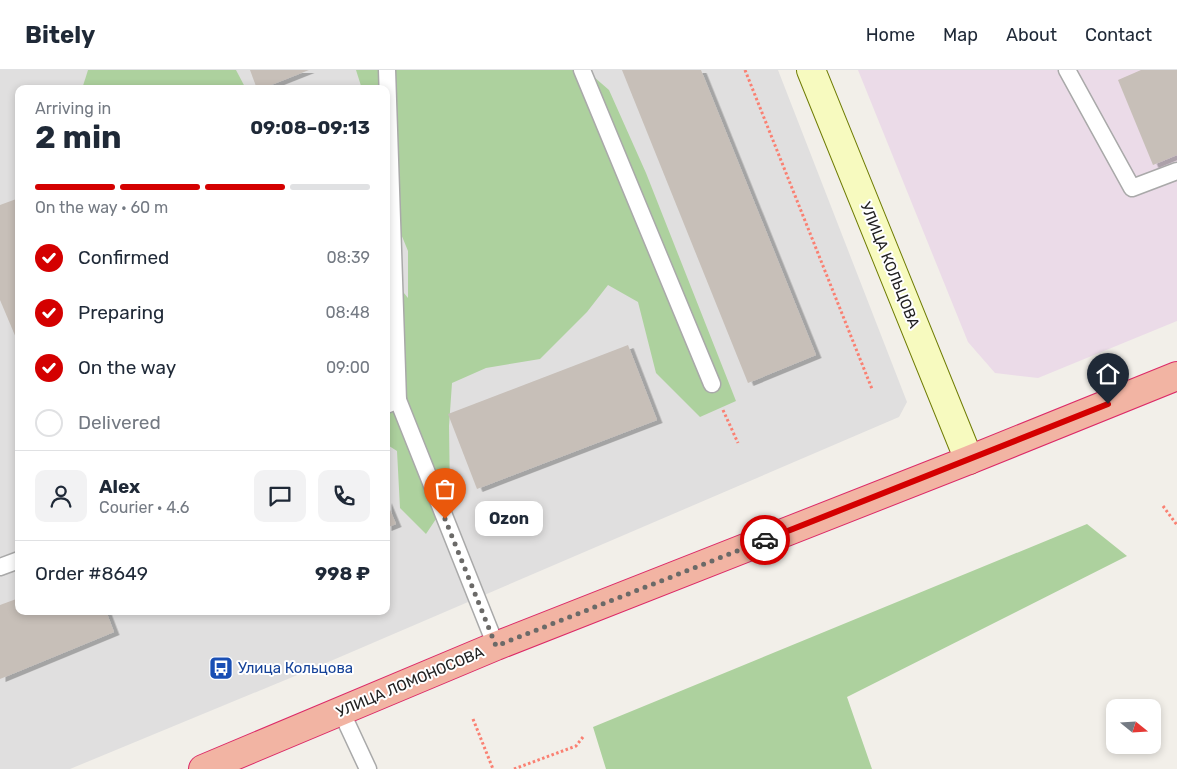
<!DOCTYPE html>
<meta charset="utf-8">
<style>
body{margin:0;font-family:Rubik,sans-serif;background:#f2f2f3;color:#1f2937;height:100vh;display:flex;flex-direction:column;font-size:19px;white-space:nowrap}
*{box-sizing:border-box;margin:0}
p{font-size:16px;color:#747a83}
.icon{flex:none;width:28px;height:28px;fill:none;stroke:currentColor;stroke-width:2;stroke-linecap:round;stroke-linejoin:round}
.map{position:relative;flex:1;overflow:hidden}
.panel{position:absolute;left:15px;top:15px;width:375px;height:530px;display:flex;flex-direction:column;background:#fff;border-radius:10px;box-shadow:0 2px 8px #0003}
.panel>*{flex:none}
.needle{width:32px;rotate:108deg}
.controls{position:absolute;left:1106px;top:629px;display:grid;gap:10px}
.controls a{display:grid;place-items:center;width:55px;height:55px;border-radius:10px;background:#fff;box-shadow:0 2px 8px #0003;font-size:25px}
.pin{position:absolute;display:grid;place-items:center;width:42px;height:42px;color:#fff;margin:-51px -21px;border-radius:50% 50% 50% 0;rotate:-45deg;box-shadow:0 0 5px #0007}
.pin .icon{rotate:45deg}
.courier{position:absolute;display:grid;place-items:center;width:50px;height:50px;margin:-25px;border:4px solid #d40000;border-radius:50%;background:#fff;color:#222;box-shadow:0 1px 6px #0007}
.bubble{position:absolute;height:35px;border-radius:10px;background:#fff;box-shadow:0 2px 8px #0003;font-size:16px;font-weight:700;line-height:35px;text-align:center}
.headline em{font-style:normal;font-weight:700}
.headline div{display:flex;flex-direction:column-reverse}
.headline{display:flex;align-items:center;justify-content:space-between;height:85px;padding:0 20px}
h1{font-size:32px;font-weight:700;line-height:38px}
.bar{display:grid;grid-template-columns:repeat(4,1fr);gap:8px 5px;align-content:center;height:60px;padding:0 20px}
.bar i{height:6px;border-radius:4px;background:#e0e1e3}
.bar .selected{background:#d40000}
.bar p{grid-column:span 4}
.line{display:flex;align-items:center;gap:12px;padding:0 20px;border-top:1px solid #e0e1e3}
.line div{flex:1}
.round{display:grid;place-items:center;flex:none;width:52px;height:52px;border-radius:10px;background:#f2f2f3}
ol{padding:0 20px;list-style:none}
li{display:flex;align-items:center;gap:15px;height:55px}
li p{margin-inline-start:auto}
li .icon{padding:5px;border-radius:50%;background:#d40000;color:#fff;stroke-width:4}
li:last-child{color:#747a83}
li i{width:28px;height:28px;border:2px solid #e0e1e3;border-radius:50%}
header{display:flex;align-items:center;gap:30px;box-sizing:border-box;height:70px;padding:0 25px;background:#fff;border-bottom:1px solid #e0e1e3}
header strong{font-size:24px}
nav{display:flex;gap:28px;margin-inline-start:auto;font-size:18px}
.map>svg:first-child{display:block}
.residential{fill:#e0dfdf;fill-rule:evenodd}
.industrial{fill:#ebdbe8}
.forest{fill:#add19e}
.building{fill:#c7bfb8;filter:url(#shadow)}
.lines{fill:none;stroke-linecap:round;stroke-linejoin:round}
.service-casing{stroke:#a9a9a9;stroke-width:19}
.secondary-casing{stroke:#707d05;stroke-width:30}
.trunk-casing{stroke:#dc2a67;stroke-width:30}
.path{stroke:#fa8072;stroke-width:3;stroke-dasharray:2.5 2.5;stroke-linecap:butt}
.service{stroke:#fff;stroke-width:16}
.secondary{stroke:#f7fabf;stroke-width:28}
.trunk{stroke:#f2b4a3;stroke-width:28}
.done{stroke:#6b6a68;stroke-width:5;stroke-dasharray:0 9}
.route{stroke:#d40000;stroke-width:6}
.labels{text-anchor:middle;stroke-width:4;stroke-linejoin:round;paint-order:stroke}
.street-label{font-size:15px;fill:#222;stroke:#fff}
.transit-label{font-size:15px;fill:#164399;stroke:#fff;text-anchor:start}
</style>
<header>
<strong>Bitely</strong>
<nav><a>Home</a><a>Map</a><a>About</a><a>Contact</a></nav>
</header>
<div class="map">
<svg width="1177" height="699" viewBox="0 0 1177 699">
<defs>
<filter id="shadow"><feDropShadow dx="5.5" dy="3" stdDeviation="0" flood-color="#0004"/></filter>
</defs>
<rect width="100%" height="100%" fill="#f2efe9"/>
<!-- residential -->
<path class="residential" d="M 0,0 L 778,0 L 907,332 L 899,347 L 319,596 L 70,699 L 0,699 ZM 19,19 L 386,19 L 386,541 L 19,541 Z"/>
<!-- industrial -->
<path class="industrial" d="M 858,0 L 1177,0 L 1177,251 L 1038,308 L 995,303 L 968,272 Z"/>
<!-- forest -->
<g class="forest">
<path d="M 88,0 L 236,0 L 246,19 L 82,19 Z"/>
<path d="M 356,0 L 586,0 L 609,20 L 646,103 L 736,331 L 700,347 L 656,303 L 638,232 L 608,215 L 587,242 L 540,289 L 486,298 L 452,313 L 449,356 L 450,428 L 426,464 L 400,438 L 397,381 L 386,374 L 386,201 L 408,228 L 408,181 L 388,132 L 386,19 L 362,19 Z"/>
<path d="M 1087,454 L 1127,486 L 847,627 L 872,699 L 606,699 L 593,657 Z"/>
</g>
<!-- building -->
<g class="building">
<path d="M 250,0 L 309,0 L 261,19 L 257,19 Z"/>
<path d="M 622,0 L 701,0 L 816,285 L 748,313 Z"/>
<path d="M 1141,0 L 1177,0 L 1177,85 L 1153,95 L 1118,10 Z"/>
<path d="M 19,128 L 19,275 L 0,230 L 0,135 Z"/>
<path d="M 628,275 L 657,350 L 477,419 L 448,344 Z"/>
<path d="M 386,430 L 396,454 L 386,458 Z"/>
<path d="M 19,528 L 19,541 L 106,541 L 114,562 L 0,609 L 0,535 Z"/>
</g>
<g class="lines">
<!-- service casing -->
<g class="service-casing">
<g id="service">
<path d="M 582,0 L 712,314"/>
<path d="M 1067,0 L 1132,118 L 1177,101"/>
<path d="M 398,330 L 496,576"/>
<path d="M 386,335 L 398,330 L 387,0"/>
<path d="M 0,497 L 19,490"/>
<path d="M 341,641 L 368,699"/>
</g>
</g>
<!-- secondary casing -->
<g class="secondary-casing">
<path id="secondary" d="M 811,0 L 969,390"/>
</g>
<!-- trunk casing -->
<g class="trunk-casing">
<path id="trunk" d="M 203,699 L 496,576 L 969,390 L 1177,306"/>
</g>
<!-- path -->
<g class="path">
<path d="M 745,0 L 872,319"/>
<path d="M 723,340 L 738,373"/>
<path d="M 1163,436 L 1177,455"/>
<path d="M 473,649 L 493,699"/>
<path d="M 514,699 L 576,676 L 583,667"/>
</g>
<!-- service -->
<use href="#service" class="service"/>
<!-- secondary -->
<use href="#secondary" class="secondary"/>
<!-- trunk -->
<use href="#trunk" class="trunk"/>
</g>
<g class="lines">
<!-- done -->
<path class="done" d="M 445,449 L 496,576 L 765,470"/>
<!-- route -->
<path class="route" d="M 765,470 L 1108,334"/>
</g>
<!-- icons -->
<defs>
<g id="bus-square" transform="scale(1.25)"><rect x="-9" y="-9" width="18" height="18" rx="4" fill="#1a4fb4" stroke="#fff"/><path d="M-5-6H5V4H4V6H2V4H-2V6H-4V4H-5ZM-3.5-4V0h7V-4ZM-3.5 1.2v1.5H-2V1.2ZM2 1.2v1.5H3.5V1.2Z" fill="#fff"/></g>
</defs>
<g fill-rule="evenodd">
<use href="#bus-square" x="221" y="598"/>
</g>
<g class="labels">
<!-- street labels -->
<g class="street-label">
<text transform="translate(890 195) rotate(68)" y="5">УЛИЦА КОЛЬЦОВА</text>
<text transform="translate(410 612) rotate(-23)" y="5">УЛИЦА ЛОМОНОСОВА</text>
</g>
<!-- transit labels -->
<g class="transit-label">
<text x="238" y="603">Улица Кольцова</text>
</g>
</g>
</svg>
<div class="controls">
<a><svg class="needle" viewBox="-14 -14 28 28"><path d="M0-13l5 13h-10z" fill="#e53935"/><path d="M0 13l5-13h-10z" fill="#747a83"/></svg></a>
</div>
<div class="pin" style="left:445px;top:449px;background:#ea580c"><svg class="icon" aria-label="bag" viewBox="0 0 24 24"><path d="M5 8h14l-1 12H6zM9 8a3 3 0 0 1 6 0"/></svg></div>
<div class="pin" style="left:1108px;top:334px;background:#1f2937"><svg class="icon" aria-label="home" viewBox="0 0 24 24"><path d="M3 11l9-7 9 7M6 9v11h12V9"/></svg></div>
<div class="courier" style="left:765px;top:470px"><svg class="icon" aria-label="car" viewBox="0 0 24 24"><path d="M5 17H2v-5l4-1 3-4h7l3 4 3 1v5h-3M9 17h6M6 11h13"/><circle cx="7" cy="17" r="2"/><circle cx="17" cy="17" r="2"/></svg></div>
<div class="bubble" style="left:475px;top:431px;width:68px">Ozon</div>
<section class="panel">
<div class="headline"><div><h1>2 min</h1><p>Arriving in</p></div><em>09:08–09:13</em></div>
<div class="bar"><i class="selected"></i><i class="selected"></i><i class="selected"></i><i></i><p>On the way · 60 m</p></div>
<ol>
<li><svg class="icon" aria-label="check" viewBox="0 0 24 24"><path d="M5 12l5 5 9-10"/></svg>Confirmed<p>08:39</p></li>
<li><svg class="icon" aria-label="check" viewBox="0 0 24 24"><path d="M5 12l5 5 9-10"/></svg>Preparing<p>08:48</p></li>
<li><svg class="icon" aria-label="check" viewBox="0 0 24 24"><path d="M5 12l5 5 9-10"/></svg>On the way<p>09:00</p></li>
<li><i></i>Delivered</li>
</ol>
<div class="line" style="height:90px"><a class="round"><svg class="icon" aria-label="person" viewBox="0 0 24 24"><circle cx="12" cy="8" r="4"/><path d="M4 21q1-7 8-7t8 7"/></svg></a><div><b>Alex</b><p>Courier · 4.6</p></div><a class="round"><svg class="icon" aria-label="chat" viewBox="0 0 24 24"><path d="M4 5h16v11H9l-5 4z"/></svg></a><a class="round"><svg class="icon" aria-label="phone" viewBox="0 0 24 24"><path d="M5 4h4l2 5-3 2q2 4 5 5l2-3 5 2v4C11 20 4 13 5 4z"/></svg></a></div>
<div class="line" style="height:65px"><div>Order #8649</div><b>998 ₽</b></div>
</section>
</div>
